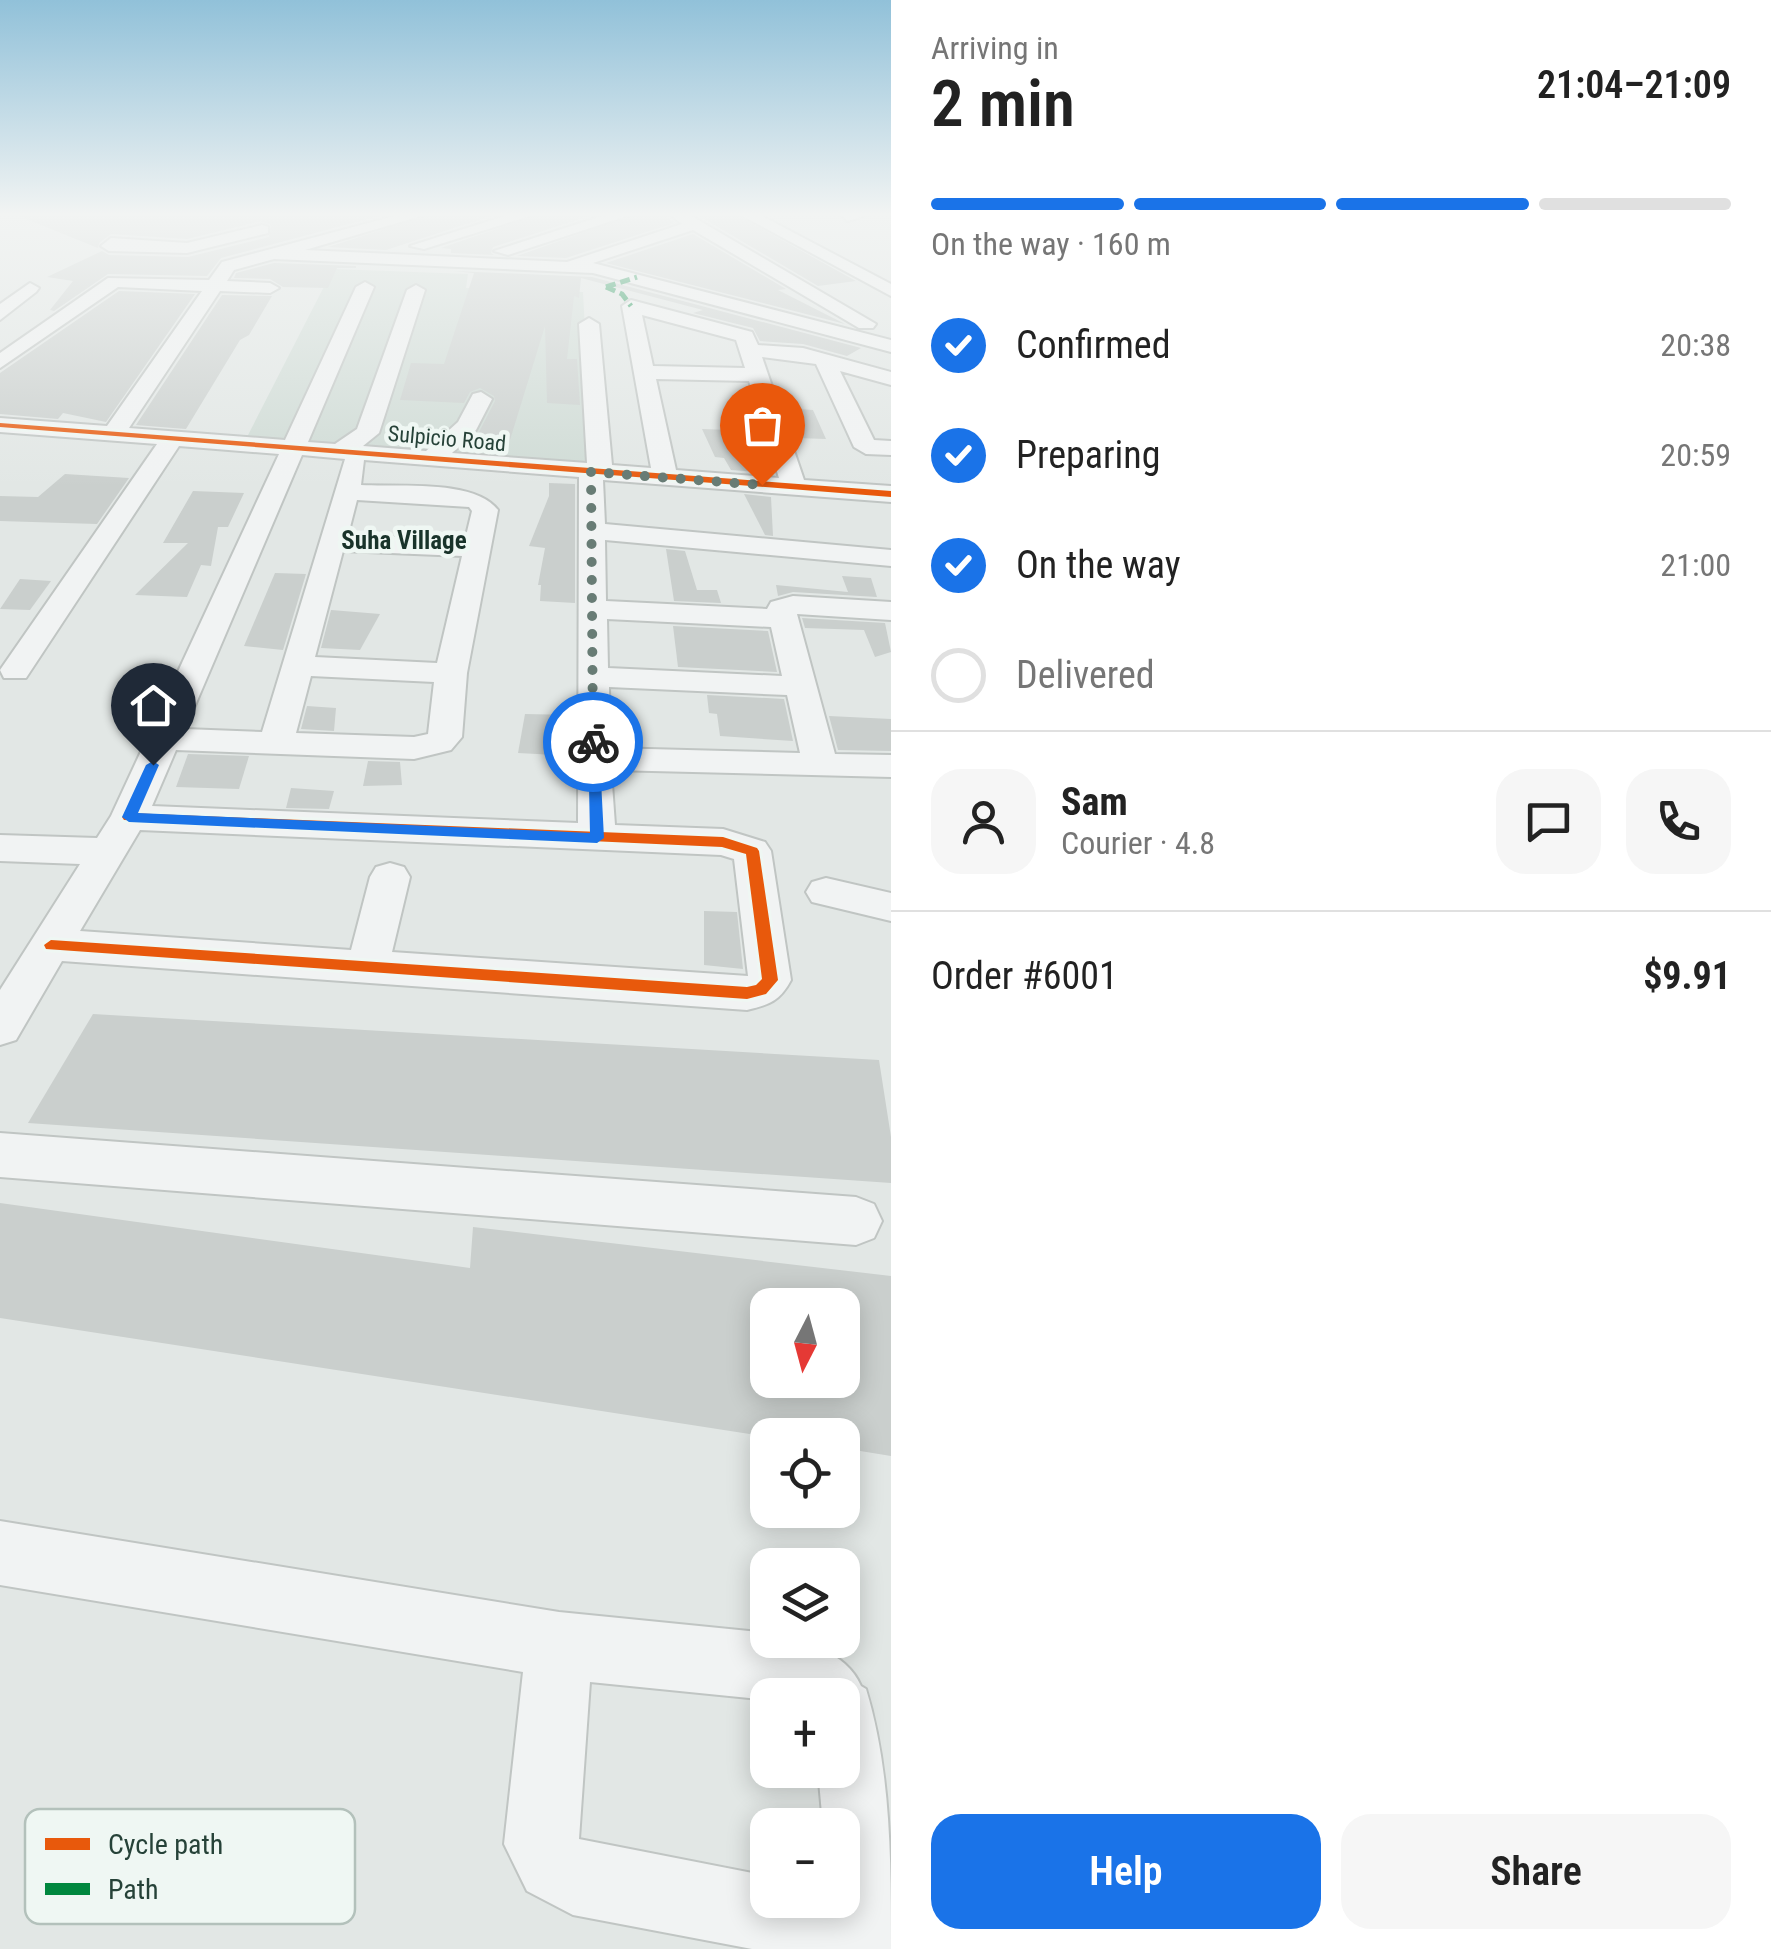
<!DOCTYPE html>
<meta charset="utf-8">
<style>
body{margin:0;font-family:"Roboto Condensed",sans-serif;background:#f6f6f6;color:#222;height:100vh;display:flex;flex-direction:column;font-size:38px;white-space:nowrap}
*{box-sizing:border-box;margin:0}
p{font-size:32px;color:#767676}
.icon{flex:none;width:55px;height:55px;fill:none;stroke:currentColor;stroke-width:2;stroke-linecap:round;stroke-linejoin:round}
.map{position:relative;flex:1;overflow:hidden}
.details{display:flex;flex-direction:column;background:#fff;width:880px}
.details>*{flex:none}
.needle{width:65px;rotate:186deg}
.buttons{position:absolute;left:750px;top:1288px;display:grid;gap:20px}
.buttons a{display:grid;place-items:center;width:110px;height:110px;border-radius:20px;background:#fff;box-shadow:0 5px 25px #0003;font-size:50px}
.pin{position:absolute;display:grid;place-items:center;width:85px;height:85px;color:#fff;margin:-102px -42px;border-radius:50% 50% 50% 0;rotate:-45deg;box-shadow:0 0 10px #0007}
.pin .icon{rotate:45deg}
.courier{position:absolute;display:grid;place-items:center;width:100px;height:100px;margin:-50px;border:8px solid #1a73e8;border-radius:50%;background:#fff;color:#222;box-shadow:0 2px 12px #0007}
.head em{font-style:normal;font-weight:600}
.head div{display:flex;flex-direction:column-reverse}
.head{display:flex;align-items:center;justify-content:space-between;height:170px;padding:0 40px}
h1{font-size:65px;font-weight:600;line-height:75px}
.bar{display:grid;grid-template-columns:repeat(4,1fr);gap:15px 10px;align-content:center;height:120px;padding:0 40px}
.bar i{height:12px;border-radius:8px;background:#e0e0e0}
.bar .on{background:#1a73e8}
.bar p{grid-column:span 4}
.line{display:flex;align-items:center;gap:25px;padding:0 40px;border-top:2px solid #e0e0e0}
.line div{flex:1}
.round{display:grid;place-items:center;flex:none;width:105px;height:105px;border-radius:30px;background:#f6f6f6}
ol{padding:0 40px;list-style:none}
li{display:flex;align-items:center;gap:30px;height:110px}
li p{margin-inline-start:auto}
li .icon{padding:10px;border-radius:50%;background:#1a73e8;color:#fff;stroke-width:4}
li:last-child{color:#767676}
li i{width:55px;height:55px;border:5px solid #e0e0e0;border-radius:50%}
.primary-button{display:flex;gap:20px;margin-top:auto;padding:20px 40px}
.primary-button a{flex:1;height:115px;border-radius:30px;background:#1a73e8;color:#fff;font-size:40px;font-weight:600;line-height:115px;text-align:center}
.primary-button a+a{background:#f6f6f6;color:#222}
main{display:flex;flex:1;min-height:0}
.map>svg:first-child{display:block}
.built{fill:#cfdbd5}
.building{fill:#cacfcd;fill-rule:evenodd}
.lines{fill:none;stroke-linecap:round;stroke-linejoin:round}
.minor-casing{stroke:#c0c5c3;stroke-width:4}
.minor{fill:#f1f3f3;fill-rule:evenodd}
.quiet{stroke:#00873e;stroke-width:5;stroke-dasharray:10 5;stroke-linecap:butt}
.cycleway-casing{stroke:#eff7f3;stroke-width:6}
.cycleway{fill:#e8590c;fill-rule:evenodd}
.route{fill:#1a73e8}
.done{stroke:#687c75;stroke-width:10;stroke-dasharray:0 18}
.labels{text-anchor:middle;stroke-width:9;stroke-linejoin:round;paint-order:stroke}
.far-street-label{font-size:22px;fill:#264238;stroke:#eff7f3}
.far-neighbourhood-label{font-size:25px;font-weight:bold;fill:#19332a;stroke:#eff7f3}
.key{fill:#eff7f3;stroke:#b3c1bb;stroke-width:2.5}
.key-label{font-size:28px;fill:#264238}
</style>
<main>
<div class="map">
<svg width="891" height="1949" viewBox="0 0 891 1949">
<rect width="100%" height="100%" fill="#e2e7e5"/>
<!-- built -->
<path class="built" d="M 333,269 L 468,274 L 466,288 L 583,292 L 592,466 L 246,439 Z"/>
<!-- building -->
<g class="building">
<path d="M 14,214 L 386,214 L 221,258 L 207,276 L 108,274 L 54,311 L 50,310 L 73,281 L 47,277 L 102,251 L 109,255 L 188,257 L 269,237 L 271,225 L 261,221 L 187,239 L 111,234 L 99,243 L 98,248 Z"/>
<path d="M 432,214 L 497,214 L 386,250 L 328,247 Z"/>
<path d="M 540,214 L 595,214 L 493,247 L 491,253 L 494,255 L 451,253 L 451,249 L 441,248 Z"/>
<path d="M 636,214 L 665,214 L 674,223 L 566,258 L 517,256 Z"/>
<path d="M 696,214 L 735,214 L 856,281 L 818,286 Z"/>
<path d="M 693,234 L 786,289 L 778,290 L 845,324 L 606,263 Z"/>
<path d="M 274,263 L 356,266 L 356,268 L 337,268 L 328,288 L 283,287 L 270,279 L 234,278 L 236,273 Z"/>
<path d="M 453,271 L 592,277 L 861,348 L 847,356 L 803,344 L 760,341 L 753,328 L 693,313 L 703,310 L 581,278 L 579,298 L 574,296 L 567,359 L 577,359 L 580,405 L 547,403 L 545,326 L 506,453 L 461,450 L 479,432 L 495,401 L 494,396 L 480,388 L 470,392 L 464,403 L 400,400 L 411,363 L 444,364 L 474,273 Z"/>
<path d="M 119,291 L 195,294 L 106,422 L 63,413 L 58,419 L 0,414 L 0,373 Z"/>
<path d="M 222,295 L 272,296 L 249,335 L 240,340 L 186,429 L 136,425 Z"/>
<path d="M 784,408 L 813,410 L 826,439 L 797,438 Z"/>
<path d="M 702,429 L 760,431 L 769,473 L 731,470 L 724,458 L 715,457 Z"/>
<path d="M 65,474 L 129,478 L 97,524 L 0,521 L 0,496 L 38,497 Z"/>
<path d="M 549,483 L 575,484 L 575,603 L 540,601 L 541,585 L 538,585 L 545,548 L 529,546 L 549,496 Z"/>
<path d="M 193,491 L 244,493 L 228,527 L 218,527 L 211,566 L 201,565 L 187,597 L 135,595 L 188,543 L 163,543 Z"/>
<path d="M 744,494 L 771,497 L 773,536 L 765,535 Z"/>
<path d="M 666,549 L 685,551 L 697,590 L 717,590 L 721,603 L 674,601 Z"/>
<path d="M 275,573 L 306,574 L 283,650 L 244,646 Z"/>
<path d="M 842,576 L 871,578 L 877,597 L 793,592 L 778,596 L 776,585 L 848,592 Z"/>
<path d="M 20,579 L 51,581 L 30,610 L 0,609 Z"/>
<path d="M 331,610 L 380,614 L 360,650 L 321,648 Z"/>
<path d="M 802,618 L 885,623 L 891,652 L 875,657 L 864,630 L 805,628 Z"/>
<path d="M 673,626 L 768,631 L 777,672 L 678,667 Z"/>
<path d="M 707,695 L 784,699 L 793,741 L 720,736 L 717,714 L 709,713 Z"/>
<path d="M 307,706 L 336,708 L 334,731 L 301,729 Z"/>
<path d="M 525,714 L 575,715 L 574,756 L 518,753 Z"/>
<path d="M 829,716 L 891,719 L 891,751 L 838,750 Z"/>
<path d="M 188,754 L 249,756 L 239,789 L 176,787 Z"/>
<path d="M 368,761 L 400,762 L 402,785 L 363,786 Z"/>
<path d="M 291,788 L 334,791 L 329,809 L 286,808 Z"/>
<path d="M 704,911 L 737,912 L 743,969 L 704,965 Z"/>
<path d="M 93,1014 L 879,1060 L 891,1137 L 891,1183 L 28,1123 Z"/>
<path d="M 0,1203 L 470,1268 L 473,1227 L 891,1276 L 891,1456 L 842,1448 L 842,1435 L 756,1435 L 0,1318 ZM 768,1305 L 842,1305 L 842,1380 L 768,1380 Z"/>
</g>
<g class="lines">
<!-- minor casing -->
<g class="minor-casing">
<g id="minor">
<path d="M 402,214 L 428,214 L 305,250 L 567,262 L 682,224 L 669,214 L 688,214 L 876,324 L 873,328 L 859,328 L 693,230 L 593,263 L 891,340 L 891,352 L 593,273 L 274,259 L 234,270 L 227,281 L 270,283 L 279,288 L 270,293 L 220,291 L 129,428 L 285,440 L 356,287 L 365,282 L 374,287 L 308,442 L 335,444 L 357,429 L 407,290 L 416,285 L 425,290 L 379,433 L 363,446 L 426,451 L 458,422 L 473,394 L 481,392 L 492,399 L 476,430 L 452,453 L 587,463 L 579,324 L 589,318 L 599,324 L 612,465 L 651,468 L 622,306 L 631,300 L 752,332 L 758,345 L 803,348 L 891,372 L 891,385 L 840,371 L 874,440 L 891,441 L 891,455 L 866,454 L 854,447 L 816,364 L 762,357 L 804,480 L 891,486 L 891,502 L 603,480 L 605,524 L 891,550 L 891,566 L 605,540 L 606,601 L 767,609 L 771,602 L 793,596 L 891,602 L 891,620 L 797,614 L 835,754 L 891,755 L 891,777 L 611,770 L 615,825 L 723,829 L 765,842 L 771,851 L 791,980 C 780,1001 769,1005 747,1010 L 62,961 L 16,1040 L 0,1045 L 0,990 L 80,864 L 0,861 L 0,835 L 97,838 L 111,816 L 279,454 L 179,446 L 26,678 L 4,678 L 0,670 L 157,444 L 0,432 L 0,418 L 107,426 L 202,291 L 118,287 L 0,368 L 0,353 L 108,278 L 209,280 L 222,262 ZM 642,315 L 736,340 L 745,368 L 653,366 ZM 656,379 L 749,381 L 779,478 L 676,470 ZM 302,455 L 345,459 L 262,732 L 185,729 ZM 364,460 L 579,477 L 578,823 L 152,806 L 176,750 L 414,759 L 451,750 L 462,737 L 467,673 L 498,510 C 475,479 398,487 361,485 ZM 357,500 L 469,507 L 472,511 L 465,540 L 348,535 ZM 343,551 L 462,556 L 437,663 L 315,657 ZM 607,619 L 771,627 L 782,676 L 608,668 ZM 311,676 L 434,682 L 428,734 L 414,737 L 296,733 ZM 609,687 L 787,695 L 800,753 L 610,748 ZM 140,830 L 721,855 L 734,859 L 748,976 L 392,952 L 410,877 L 404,867 L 390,863 L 376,867 L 370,877 L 351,950 L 80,931 Z"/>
<path d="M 511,214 L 536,214 L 424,249 L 410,246 Z"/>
<path d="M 608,214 L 633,214 L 508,255 L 494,251 Z"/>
<path d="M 739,214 L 758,214 L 891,284 L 891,296 Z"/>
<path d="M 840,214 L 871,214 L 847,221 Z"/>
<path d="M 262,225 L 268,227 L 268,233 L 187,253 L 109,251 L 101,246 L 111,238 L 187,243 Z"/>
<path d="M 30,283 L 39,288 L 36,292 L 0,320 L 0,304 Z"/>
<path d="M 826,878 L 891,893 L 891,921 L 812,902 L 806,892 L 812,882 Z"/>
<path d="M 0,1133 L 856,1197 L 874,1204 L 882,1221 L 874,1238 L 856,1245 L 0,1177 Z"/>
<path d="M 0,1521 L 559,1612 L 768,1633 L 768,1640 C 803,1640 846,1651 861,1686 L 866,1689 C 891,1771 891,1861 891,1949 L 752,1949 L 573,1915 L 527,1891 L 504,1844 L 523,1672 L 0,1585 ZM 590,1682 L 768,1700 L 768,1695 L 842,1695 L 842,1770 L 818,1770 L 823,1825 L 842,1825 L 842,1900 L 768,1900 L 768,1876 L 579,1839 Z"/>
</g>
</g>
<!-- minor -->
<use href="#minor" class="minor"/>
<!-- quiet -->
<g class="quiet">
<path d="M 606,287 L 622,294 L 631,306"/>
<path d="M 606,287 L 637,277"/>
</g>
<!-- cycleway casing -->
<g class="cycleway-casing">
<g id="cycleway">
<path d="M 0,423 L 891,491 L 891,497 L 0,427 Z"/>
<path d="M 129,813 L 723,837 L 757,848 L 759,851 L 778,980 L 766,994 L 747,999 L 46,949 L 44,945 L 51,940 L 747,987 L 756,985 L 762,979 L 746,854 L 722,847 L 124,820 L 122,817 Z"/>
</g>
</g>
<!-- cycleway -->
<use href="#cycleway" class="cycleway"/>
</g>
<!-- sky -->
<linearGradient id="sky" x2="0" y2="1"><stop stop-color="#91c1d9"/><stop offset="0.44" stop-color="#f2f4f3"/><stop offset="1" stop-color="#f2f4f3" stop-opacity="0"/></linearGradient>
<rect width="891" height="487" fill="url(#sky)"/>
<!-- route -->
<path class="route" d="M 588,740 L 599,742 L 604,838 L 597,843 L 129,822 L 122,817 L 146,765 L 153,761 L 159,765 L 138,813 L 590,833 Z"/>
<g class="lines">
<!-- done -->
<path class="done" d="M 593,742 L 591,472 L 762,485"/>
</g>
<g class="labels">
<!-- far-street labels -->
<g class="far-street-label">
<text transform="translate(447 438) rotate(5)" y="8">Sulpicio Road</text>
</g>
<!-- far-neighbourhood labels -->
<g class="far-neighbourhood-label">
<text x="404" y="549">Suha Village</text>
</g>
</g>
<!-- legend -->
<rect x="25" y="1809" width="330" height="115" rx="15" class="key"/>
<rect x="45" y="1838" width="45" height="12" fill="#e8590c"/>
<rect x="45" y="1883" width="45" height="12" fill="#00873e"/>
<g class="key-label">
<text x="108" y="1854">Cycle path</text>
<text x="108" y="1899">Path</text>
</g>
</svg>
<div class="buttons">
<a><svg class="needle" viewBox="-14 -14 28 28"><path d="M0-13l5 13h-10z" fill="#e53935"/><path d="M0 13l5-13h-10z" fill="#767676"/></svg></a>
<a><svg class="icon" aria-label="locate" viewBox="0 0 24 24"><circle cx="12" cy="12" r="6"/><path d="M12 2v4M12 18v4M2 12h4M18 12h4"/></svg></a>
<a><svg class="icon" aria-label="layers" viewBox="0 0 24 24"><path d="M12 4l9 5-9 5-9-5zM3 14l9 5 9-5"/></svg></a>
<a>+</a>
<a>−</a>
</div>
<div class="pin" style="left:762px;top:485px;background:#ea580c"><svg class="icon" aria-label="bag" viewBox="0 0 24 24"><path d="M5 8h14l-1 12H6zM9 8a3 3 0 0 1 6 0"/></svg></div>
<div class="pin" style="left:153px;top:765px;background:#1f2937"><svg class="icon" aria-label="home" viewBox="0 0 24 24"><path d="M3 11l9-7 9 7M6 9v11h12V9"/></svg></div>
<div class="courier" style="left:593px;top:742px"><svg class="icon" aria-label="bike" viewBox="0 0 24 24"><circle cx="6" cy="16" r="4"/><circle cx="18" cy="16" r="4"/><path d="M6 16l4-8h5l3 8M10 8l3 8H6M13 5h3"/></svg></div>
</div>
<section class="details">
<div class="head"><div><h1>2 min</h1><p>Arriving in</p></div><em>21:04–21:09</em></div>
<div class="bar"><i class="on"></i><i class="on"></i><i class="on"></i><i></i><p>On the way · 160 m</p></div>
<ol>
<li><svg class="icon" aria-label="check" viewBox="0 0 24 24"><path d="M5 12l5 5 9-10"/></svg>Confirmed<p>20:38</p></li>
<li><svg class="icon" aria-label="check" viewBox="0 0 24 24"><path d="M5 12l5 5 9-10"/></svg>Preparing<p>20:59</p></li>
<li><svg class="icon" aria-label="check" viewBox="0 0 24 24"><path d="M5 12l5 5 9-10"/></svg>On the way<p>21:00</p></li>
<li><i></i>Delivered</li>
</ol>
<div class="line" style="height:180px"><a class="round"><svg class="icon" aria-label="person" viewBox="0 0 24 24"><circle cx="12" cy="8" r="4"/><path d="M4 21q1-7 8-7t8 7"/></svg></a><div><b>Sam</b><p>Courier · 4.8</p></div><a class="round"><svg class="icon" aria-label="chat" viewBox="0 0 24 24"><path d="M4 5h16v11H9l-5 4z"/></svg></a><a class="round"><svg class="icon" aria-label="phone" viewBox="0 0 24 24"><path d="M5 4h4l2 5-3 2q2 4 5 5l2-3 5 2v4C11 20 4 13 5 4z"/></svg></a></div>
<div class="line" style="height:130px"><div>Order #6001</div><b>$9.91</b></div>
<div class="primary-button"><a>Help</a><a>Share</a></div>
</section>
</main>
